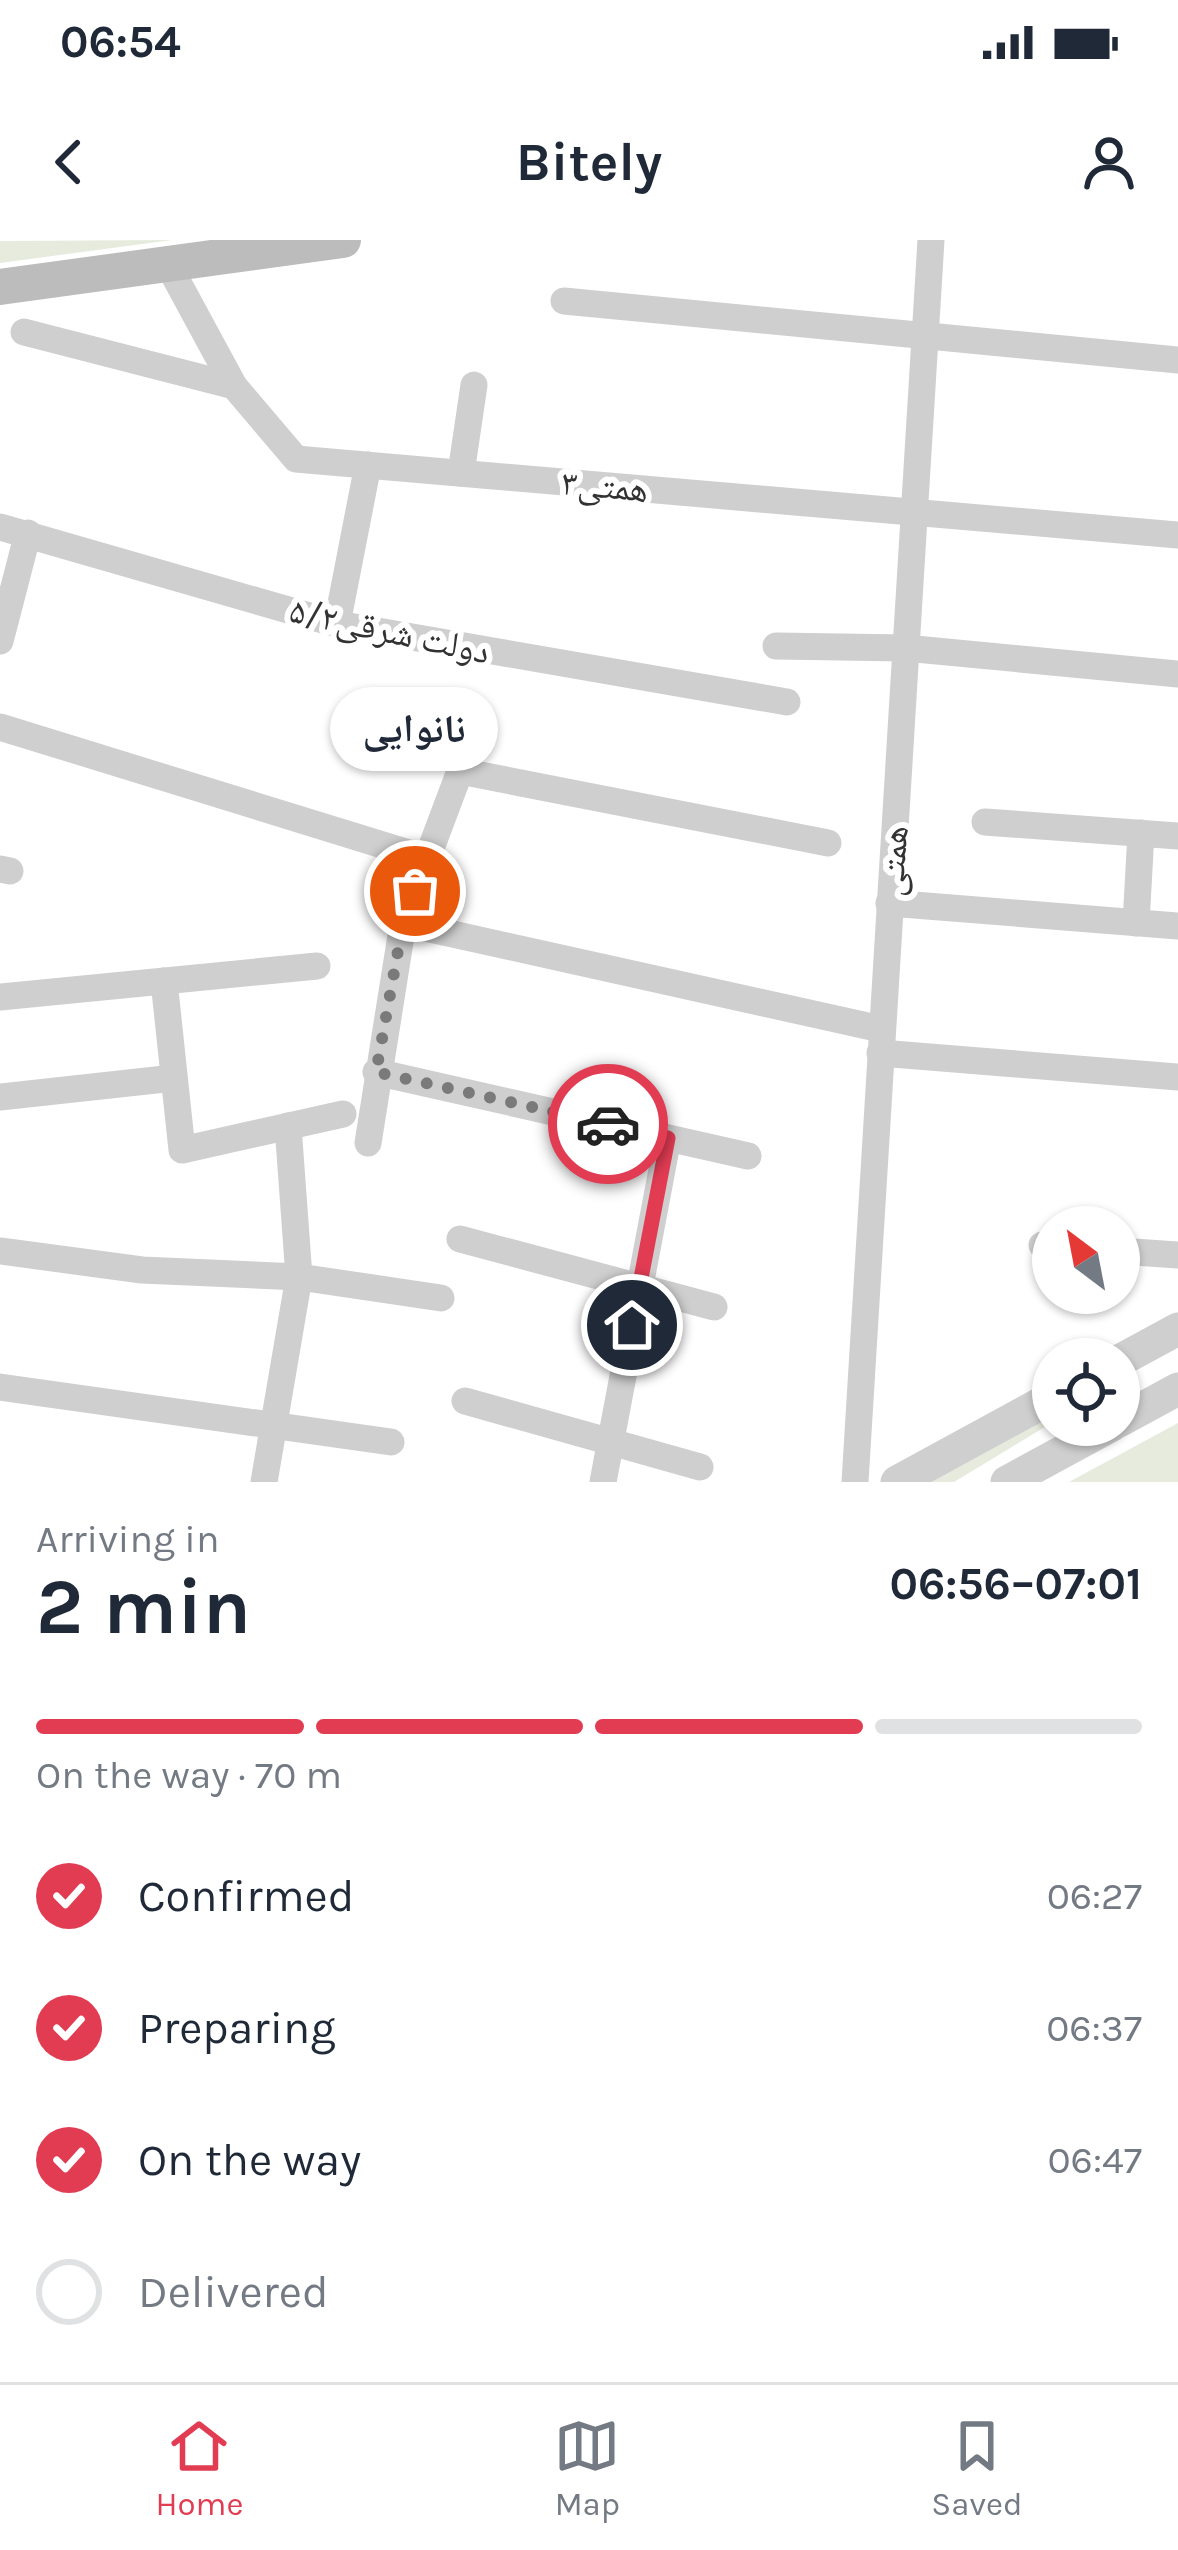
<!DOCTYPE html>
<meta charset="utf-8">
<style>
body{margin:0;font-family:Karla,"Noto Naskh Arabic",sans-serif;background:#f2f2f3;color:#1f2937;height:100vh;display:flex;flex-direction:column;font-size:45px;white-space:nowrap}
*{box-sizing:border-box;margin:0}
p{font-size:39px;color:#747a83}
.icon{flex:none;width:66px;height:66px;fill:none;stroke:currentColor;stroke-width:2;stroke-linecap:round;stroke-linejoin:round}
.map{position:relative;height:1242px;overflow:hidden}
.details{display:flex;flex-direction:column;background:#fff;flex:1}
.details>*{flex:none}
.needle{width:78px;rotate:328deg}
.controls{position:absolute;left:1032px;top:966px;display:grid;gap:24px}
.controls a{display:grid;place-items:center;width:108px;height:108px;border-radius:50%;background:#fff;box-shadow:0 3px 9px #0004;font-size:60px}
.pin{position:absolute;display:grid;place-items:center;width:102px;height:102px;color:#fff;margin:-51px;border:6px solid #fff;border-radius:50%;box-shadow:0 3px 12px #0007}
.courier{position:absolute;display:grid;place-items:center;width:120px;height:120px;margin:-60px;border:9px solid #e23c53;border-radius:50%;background:#fff;color:#222;box-shadow:0 3px 15px #0007}
.bubble{position:absolute;height:84px;border-radius:42px;background:#fff;box-shadow:0 3px 9px #0004;font-size:39px;font-weight:700;line-height:84px;text-align:center}
.summary em{font-style:normal;font-weight:700}
.summary div{display:flex;flex-direction:column-reverse}
.summary{display:flex;align-items:center;justify-content:space-between;height:204px;padding:0 36px}
h1{font-size:78px;font-weight:700;line-height:90px}
.bar{display:grid;grid-template-columns:repeat(4,1fr);gap:18px 12px;align-content:center;height:144px;padding:0 36px}
.bar i{height:15px;border-radius:9px;background:#e0e1e3}
.bar .selected{background:#e23c53}
.bar p{grid-column:span 4}
ol{padding:0 36px;list-style:none}
li{display:flex;align-items:center;gap:36px;height:132px}
li p{margin-inline-start:auto}
li .icon{padding:12px;border-radius:50%;background:#e23c53;color:#fff;stroke-width:4}
li:last-child{color:#747a83}
li i{width:66px;height:66px;border:6px solid #e0e1e3;border-radius:50%}
.status{display:flex;justify-content:space-between;align-items:center;height:84px;padding:0 60px;background:#fff;direction:ltr}
.status svg{height:33px;fill:currentColor}
header{display:flex;justify-content:space-between;align-items:center;height:156px;padding:0 36px;background:#fff;font-size:54px;font-weight:700}
.menu{display:flex;justify-content:space-around;align-items:center;height:168px;border-top:3px solid #e0e1e3;background:#fff;font-size:33px;color:#747a83}
.menu a{display:grid;justify-items:center;gap:6px}
.menu .selected{color:#e23c53}
.map>svg:first-child{display:block}
.green{fill:#e6ebde}
.lines{fill:none;stroke-linecap:round;stroke-linejoin:round}
.minor{stroke:#cfcfcf;stroke-width:27}
.tertiary{stroke:#cfcfcf;stroke-width:33}
.secondary{stroke:#bcbcbc;stroke-width:36}
.done{stroke:#7a7a7a;stroke-width:12;stroke-dasharray:0 21.6}
.route{stroke:#e23c53;stroke-width:15}
.labels{text-anchor:middle;stroke-width:12;stroke-linejoin:round;paint-order:stroke}
.street-label{font-size:36px;fill:#323232;stroke:#fff}
</style>
<div class="status"><b>06:54</b><svg viewBox="0 0 49 12"><path d="M0 12V9h3v3zM5 12V6h3v6zM10 12V3h3v9zM15 12V0h3v12zM26 1h20v11H26zM47 4h2v5h-2z"/></svg></div>
<header><svg class="icon" aria-label="back" viewBox="0 0 24 24"><path d="M15 5l-7 7 7 7"/></svg>Bitely<svg class="icon" aria-label="person" viewBox="0 0 24 24"><circle cx="12" cy="8" r="4"/><path d="M4 21q1-7 8-7t8 7"/></svg></header>
<div class="map">
<svg width="1178" height="1242" viewBox="0 0 1178 1242">
<rect width="100%" height="100%" fill="#fff"/>
<!-- green -->
<g class="green">
<path d="M 172,0 L 0,23 L 0,1 Z"/>
<path d="M 1053,1171 L 1053,1182 L 954,1242 L 931,1242 Z"/>
<path d="M 1178,1183 L 1178,1242 L 1069,1242 Z"/>
</g>
<g class="lines">
<!-- minor -->
<g class="minor">
<path d="M 169,26 L 234,146 L 296,219 L 1178,295"/>
<path d="M 564,61 L 1178,120"/>
<path d="M 24,92 L 234,146"/>
<path d="M 461,233 L 474,145"/>
<path d="M 0,287 L 337,384 L 787,462"/>
<path d="M 337,384 L 368,225"/>
<path d="M 0,401 L 28,293"/>
<path d="M 776,406 L 905,408 L 1178,434"/>
<path d="M 0,487 L 428,619"/>
<path d="M 985,582 L 1178,596"/>
<path d="M 0,629 L 10,631"/>
<path d="M 889,663 L 1178,686"/>
<path d="M 403,683 L 881,789"/>
<path d="M 1136,683 L 1141,593"/>
<path d="M 164,741 L 182,910 L 343,874"/>
<path d="M 0,757 L 317,726"/>
<path d="M 880,813 L 1178,837"/>
<path d="M 376,832 L 748,916"/>
<path d="M 0,857 L 174,838"/>
<path d="M 368,903 L 403,683 L 460,531 L 828,603"/>
<path d="M 460,999 L 714,1067"/>
<path d="M 1042,1005 L 1053,1006"/>
<path d="M 0,1011 L 142,1030 L 299,1037 L 441,1058"/>
<path d="M 1119,1011 L 1178,1015"/>
<path d="M 0,1147 L 391,1202"/>
<path d="M 465,1161 L 700,1227"/>
<path d="M 264,1242 L 299,1037 L 288,886"/>
<path d="M 603,1242 L 668,898"/>
<path d="M 855,1242 L 931,0"/>
</g>
<!-- tertiary -->
<g class="tertiary">
<path d="M 1119,1121 L 1178,1089"/>
<path d="M 1119,1181 L 1178,1149"/>
<path d="M 897,1242 L 1053,1157"/>
<path d="M 1007,1242 L 1112,1185"/>
</g>
<!-- secondary -->
<path class="secondary" d="M 0,47 L 343,0"/>
</g>
<g class="lines">
<!-- done -->
<path class="done" d="M 415,651 L 403,683 L 376,832 L 608,884"/>
<!-- route -->
<path class="route" d="M 608,884 L 668,898 L 632,1085"/>
</g>
<g class="labels">
<!-- street labels -->
<g class="street-label">
<text transform="translate(605 245) rotate(5)" y="13">۳همتی</text>
<text transform="translate(390 390) rotate(12)" y="13">۵/۲دولت شرقی</text>
<text transform="translate(892 621) rotate(-86)" y="13">همتی</text>
</g>
</g>
</svg>
<div class="controls">
<a><svg class="needle" viewBox="-14 -14 28 28"><path d="M0-13l5 13h-10z" fill="#e53935"/><path d="M0 13l5-13h-10z" fill="#747a83"/></svg></a>
<a><svg class="icon" aria-label="locate" viewBox="0 0 24 24"><circle cx="12" cy="12" r="6"/><path d="M12 2v4M12 18v4M2 12h4M18 12h4"/></svg></a>
</div>
<div class="pin" style="left:415px;top:651px;background:#ea580c"><svg class="icon" aria-label="bag" viewBox="0 0 24 24"><path d="M5 8h14l-1 12H6zM9 8a3 3 0 0 1 6 0"/></svg></div>
<div class="pin" style="left:632px;top:1085px;background:#1f2937"><svg class="icon" aria-label="home" viewBox="0 0 24 24"><path d="M3 11l9-7 9 7M6 9v11h12V9"/></svg></div>
<div class="courier" style="left:608px;top:884px"><svg class="icon" aria-label="car" viewBox="0 0 24 24"><path d="M5 17H2v-5l4-1 3-4h7l3 4 3 1v5h-3M9 17h6M6 11h13"/><circle cx="7" cy="17" r="2"/><circle cx="17" cy="17" r="2"/></svg></div>
<div class="bubble" style="left:330px;top:447px;width:168px">نانوایی</div>
</div>
<section class="details">
<div class="summary"><div><h1>2 min</h1><p>Arriving in</p></div><em>06:56–07:01</em></div>
<div class="bar"><i class="selected"></i><i class="selected"></i><i class="selected"></i><i></i><p>On the way · 70 m</p></div>
<ol>
<li><svg class="icon" aria-label="check" viewBox="0 0 24 24"><path d="M5 12l5 5 9-10"/></svg>Confirmed<p>06:27</p></li>
<li><svg class="icon" aria-label="check" viewBox="0 0 24 24"><path d="M5 12l5 5 9-10"/></svg>Preparing<p>06:37</p></li>
<li><svg class="icon" aria-label="check" viewBox="0 0 24 24"><path d="M5 12l5 5 9-10"/></svg>On the way<p>06:47</p></li>
<li><i></i>Delivered</li>
</ol>
</section>
<nav class="menu">
<a class="selected"><svg class="icon" aria-label="home" viewBox="0 0 24 24"><path d="M3 11l9-7 9 7M6 9v11h12V9"/></svg>Home</a>
<a><svg class="icon" aria-label="map" viewBox="0 0 24 24"><path d="M3 6l6-2 6 2 6-2v14l-6 2-6-2-6 2zM9 4v14M15 6v14"/></svg>Map</a>
<a><svg class="icon" aria-label="saved" viewBox="0 0 24 24"><path d="M7 4h10v16l-5-4-5 4z"/></svg>Saved</a>
</nav>
